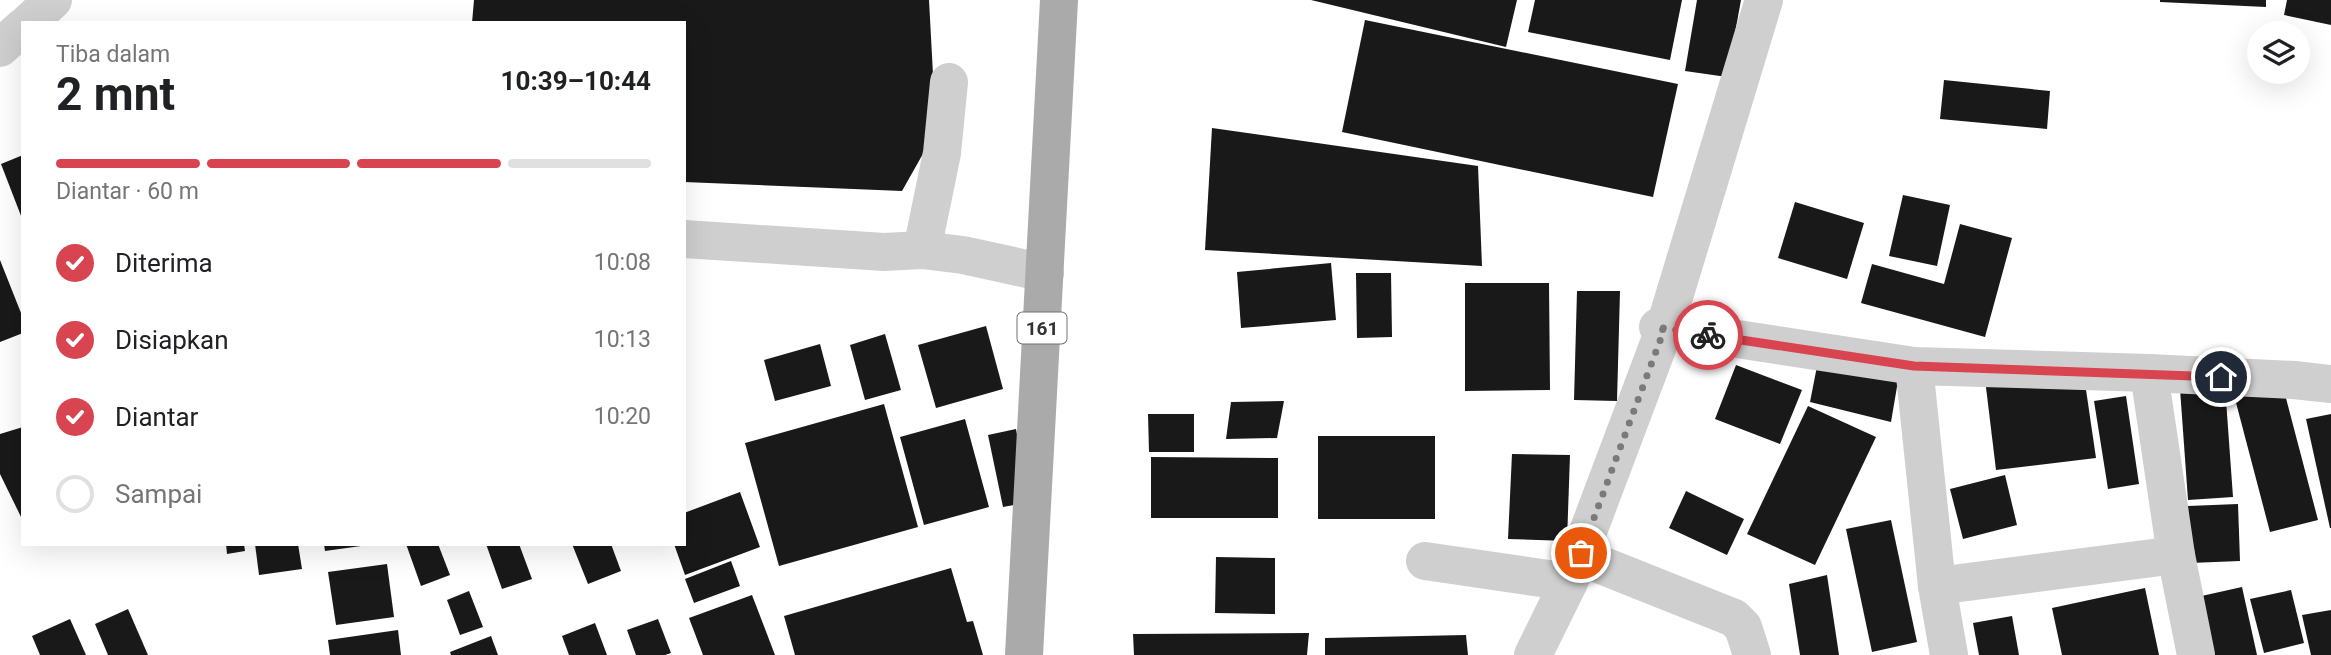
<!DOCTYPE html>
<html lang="id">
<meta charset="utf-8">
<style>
body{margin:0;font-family:Roboto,sans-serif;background:#f2f2f2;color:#202124;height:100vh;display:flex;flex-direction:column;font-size:26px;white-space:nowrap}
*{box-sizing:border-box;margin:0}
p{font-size:23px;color:#757577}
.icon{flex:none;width:38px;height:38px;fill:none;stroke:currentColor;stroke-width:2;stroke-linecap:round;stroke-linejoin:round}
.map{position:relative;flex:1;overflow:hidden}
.drawer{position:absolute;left:21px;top:21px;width:665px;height:525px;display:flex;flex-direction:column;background:#fff;border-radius:0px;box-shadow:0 7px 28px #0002}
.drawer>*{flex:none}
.tools{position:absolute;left:2247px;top:21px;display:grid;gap:14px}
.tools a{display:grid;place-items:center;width:63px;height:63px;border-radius:50%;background:#fff;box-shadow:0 7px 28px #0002;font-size:35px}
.pin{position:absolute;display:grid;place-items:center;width:60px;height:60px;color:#fff;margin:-30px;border:4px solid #fff;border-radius:50%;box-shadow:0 2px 7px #0007}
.courier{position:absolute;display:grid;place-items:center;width:70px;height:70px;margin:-35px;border:5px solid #d8444f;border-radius:50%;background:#fff;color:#222;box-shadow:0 2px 9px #0007}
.overview em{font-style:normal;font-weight:700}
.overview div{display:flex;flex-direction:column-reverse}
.overview{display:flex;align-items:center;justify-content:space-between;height:119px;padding:0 35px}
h1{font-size:46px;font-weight:700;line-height:52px}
.bar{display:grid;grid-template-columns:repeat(4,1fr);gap:10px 7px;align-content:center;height:84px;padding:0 35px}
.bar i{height:9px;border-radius:5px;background:#e0e0e0}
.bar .active{background:#d8444f}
.bar p{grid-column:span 4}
ol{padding:0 35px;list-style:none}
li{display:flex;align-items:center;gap:21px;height:77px}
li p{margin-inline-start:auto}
li .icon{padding:7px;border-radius:50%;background:#d8444f;color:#fff;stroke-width:4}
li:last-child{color:#757577}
li i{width:38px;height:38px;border:4px solid #e0e0e0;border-radius:50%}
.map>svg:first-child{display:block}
.building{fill:#191919}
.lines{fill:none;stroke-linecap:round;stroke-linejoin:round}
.minor{stroke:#cfcfcf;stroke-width:38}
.major{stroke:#aaa;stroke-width:38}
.done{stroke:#7a7a7a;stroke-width:7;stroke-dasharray:0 12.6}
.route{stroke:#d8444f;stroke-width:9}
.labels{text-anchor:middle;stroke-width:7;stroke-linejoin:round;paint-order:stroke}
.shield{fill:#fff;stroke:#707070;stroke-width:2}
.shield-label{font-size:19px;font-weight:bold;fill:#323232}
</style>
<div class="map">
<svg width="2331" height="655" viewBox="0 0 2331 655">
<rect width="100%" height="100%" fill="#fff"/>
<!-- building -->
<g class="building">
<path d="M 474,0 L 929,0 L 934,93 L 924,152 L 902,191 L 684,182 L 684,23 L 472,23 Z"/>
<path d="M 1311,0 L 1517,0 L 1506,47 Z"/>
<path d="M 1535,0 L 1682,0 L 1670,60 L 1528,32 Z"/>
<path d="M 1697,0 L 1741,0 L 1727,77 L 1685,71 Z"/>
<path d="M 2160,0 L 2266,0 L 2266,7 L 2160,2 Z"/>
<path d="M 2287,0 L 2331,0 L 2331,25 L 2284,15 Z"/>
<path d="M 1365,20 L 1678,84 L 1653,197 L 1342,132 Z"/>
<path d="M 1944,80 L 2050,91 L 2047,129 L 1940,119 Z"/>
<path d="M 1212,128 L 1478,166 L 1482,266 L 1205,250 Z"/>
<path d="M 23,155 L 23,221 L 1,164 Z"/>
<path d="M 1903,195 L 1950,205 L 1937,266 L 1889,256 Z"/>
<path d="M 1795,202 L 1864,223 L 1847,279 L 1778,258 Z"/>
<path d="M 1960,224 L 2012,238 L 1985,337 L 1861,303 L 1872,264 L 1944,284 Z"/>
<path d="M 0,260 L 23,318 L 23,333 L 0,342 Z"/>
<path d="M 1331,263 L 1336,320 L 1241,328 L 1237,272 Z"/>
<path d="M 1356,273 L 1391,273 L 1392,337 L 1357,338 Z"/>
<path d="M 1465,283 L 1549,283 L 1550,390 L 1465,391 Z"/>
<path d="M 1577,291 L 1620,291 L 1617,401 L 1574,400 Z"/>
<path d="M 986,326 L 1003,389 L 936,408 L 918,345 Z"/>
<path d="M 885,334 L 901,390 L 865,400 L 850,345 Z"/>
<path d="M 820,344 L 831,386 L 775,401 L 764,360 Z"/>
<path d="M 1819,356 L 1900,369 L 1891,422 L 1810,402 Z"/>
<path d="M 1736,365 L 1802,390 L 1780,444 L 1715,419 Z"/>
<path d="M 2084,376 L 2096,458 L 1996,470 L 1985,379 Z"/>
<path d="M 2282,383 L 2318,520 L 2270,532 L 2234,395 Z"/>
<path d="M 2225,386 L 2233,497 L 2188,500 L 2180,389 Z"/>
<path d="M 2126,396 L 2139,484 L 2108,489 L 2094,401 Z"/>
<path d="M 1284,401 L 1277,438 L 1226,439 L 1231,402 Z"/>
<path d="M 884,404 L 918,527 L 779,566 L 745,443 Z"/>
<path d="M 1808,406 L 1876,437 L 1815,565 L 1747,534 Z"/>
<path d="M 1148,414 L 1194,414 L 1194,452 L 1149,452 Z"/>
<path d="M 2331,414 L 2331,528 L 2330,528 L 2306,419 Z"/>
<path d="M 965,419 L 989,507 L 924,525 L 900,437 Z"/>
<path d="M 23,427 L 23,521 L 0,474 L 0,434 Z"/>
<path d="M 1016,429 L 1030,502 L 1003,507 L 988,435 Z"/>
<rect x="1318" y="436" width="117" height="83"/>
<path d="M 1512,454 L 1570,455 L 1567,541 L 1508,539 Z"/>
<path d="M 1151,457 L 1278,458 L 1278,518 L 1151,518 Z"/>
<path d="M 2005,475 L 2017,525 L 1963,539 L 1950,489 Z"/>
<path d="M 1686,491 L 1744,519 L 1727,555 L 1669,528 Z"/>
<path d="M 740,492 L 760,547 L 685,575 L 674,544 L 684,544 L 684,513 Z"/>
<path d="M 2238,504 L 2240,561 L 2190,563 L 2188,506 Z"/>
<path d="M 1891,520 L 1917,642 L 1872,652 L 1846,529 Z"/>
<path d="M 226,544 L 244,544 L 245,551 L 227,554 Z"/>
<path d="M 255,544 L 298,544 L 302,569 L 259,575 Z"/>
<path d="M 324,544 L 361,544 L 361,546 L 325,551 Z"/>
<path d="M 406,544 L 438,544 L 450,575 L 421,586 Z"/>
<path d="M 486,544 L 519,544 L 532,579 L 502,589 Z"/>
<path d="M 572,544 L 611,544 L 621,571 L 588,584 Z"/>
<path d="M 1216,557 L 1275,558 L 1275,614 L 1215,613 Z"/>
<path d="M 731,561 L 740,586 L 694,603 L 685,579 Z"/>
<path d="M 387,564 L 394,617 L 336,625 L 328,572 Z"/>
<path d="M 951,568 L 967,622 L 973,621 L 983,655 L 795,655 L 784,616 Z"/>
<path d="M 1827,575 L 1839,655 L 1800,655 L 1789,584 Z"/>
<path d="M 2242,587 L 2257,655 L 2210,655 L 2197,597 Z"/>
<path d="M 2145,588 L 2159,655 L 2062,655 L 2052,608 Z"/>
<path d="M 2291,590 L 2304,643 L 2264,653 L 2250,599 Z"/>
<path d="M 469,591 L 483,627 L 460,635 L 447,600 Z"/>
<path d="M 752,595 L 775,655 L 703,655 L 689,618 Z"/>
<path d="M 128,609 L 148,655 L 108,655 L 95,624 Z"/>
<path d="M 2331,610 L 2331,655 L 2311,655 L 2302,615 Z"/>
<path d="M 2012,616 L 2019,655 L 1979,655 L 1973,623 Z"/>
<path d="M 70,619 L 86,655 L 40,655 L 32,636 Z"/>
<path d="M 658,619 L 671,653 L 665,655 L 636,655 L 627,630 Z"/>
<path d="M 595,623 L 607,655 L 569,655 L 562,636 Z"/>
<path d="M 398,630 L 401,655 L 330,655 L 328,640 Z"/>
<path d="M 1309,633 L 1307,655 L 1134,655 L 1133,634 Z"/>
<path d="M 1466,635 L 1468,655 L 1325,655 L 1325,638 Z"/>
<path d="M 491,636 L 498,655 L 451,655 L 450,652 Z"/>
</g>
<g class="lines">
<!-- minor -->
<g class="minor">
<path d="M 28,23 L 53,0"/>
<path d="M 0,48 L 23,27"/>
<path d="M 684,239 L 884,252 L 922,250 L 963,255 L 1045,273"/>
<path d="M 922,250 L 942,153 L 949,82"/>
<path d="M 1664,330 L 1658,327 L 1914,366 L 2149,373 L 2294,380 L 2331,384"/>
<path d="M 1914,366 L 1937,586 L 1949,655"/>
<path d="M 1581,553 L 1571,553 L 1734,618 L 1743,627 L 1752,655"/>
<path d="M 2176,555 L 2196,655"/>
<path d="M 1425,561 L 1569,582"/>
<path d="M 1937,586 L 2176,555 L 2149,373"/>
<path d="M 1533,655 L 1569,582 L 1664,330 L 1764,0"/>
</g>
<!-- major -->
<path class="major" d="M 1024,655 L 1059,0"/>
</g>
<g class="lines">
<!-- done -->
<path class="done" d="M 1581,553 L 1664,330 L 1657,327 L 1708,335"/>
<!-- route -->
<path class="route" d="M 1708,335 L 1914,366 L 2221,377"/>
</g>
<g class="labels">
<!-- shield labels -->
<rect class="shield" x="1017.5" y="312.5" width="49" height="31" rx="5"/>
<g class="shield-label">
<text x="1042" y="335">161</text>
</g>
</g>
</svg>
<div class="tools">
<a><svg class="icon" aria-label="layers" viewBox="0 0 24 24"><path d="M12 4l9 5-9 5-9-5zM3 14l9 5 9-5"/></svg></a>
</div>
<div class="pin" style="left:1581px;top:553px;background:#ea580c"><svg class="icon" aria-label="bag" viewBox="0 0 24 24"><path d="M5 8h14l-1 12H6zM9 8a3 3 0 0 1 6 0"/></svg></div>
<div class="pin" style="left:2221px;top:377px;background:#1f2937"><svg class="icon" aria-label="home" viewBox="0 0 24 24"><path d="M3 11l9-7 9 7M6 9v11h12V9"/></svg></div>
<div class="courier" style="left:1708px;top:335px"><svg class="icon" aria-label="bike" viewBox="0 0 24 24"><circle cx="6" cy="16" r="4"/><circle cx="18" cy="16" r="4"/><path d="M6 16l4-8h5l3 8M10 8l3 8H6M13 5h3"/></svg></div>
<section class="drawer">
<div class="overview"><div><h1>2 mnt</h1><p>Tiba dalam</p></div><em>10:39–10:44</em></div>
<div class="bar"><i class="active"></i><i class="active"></i><i class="active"></i><i></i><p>Diantar · 60 m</p></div>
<ol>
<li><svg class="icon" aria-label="check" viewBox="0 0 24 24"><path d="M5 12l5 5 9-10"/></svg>Diterima<p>10:08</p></li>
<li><svg class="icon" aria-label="check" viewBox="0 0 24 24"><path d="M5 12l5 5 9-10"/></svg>Disiapkan<p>10:13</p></li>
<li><svg class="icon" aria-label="check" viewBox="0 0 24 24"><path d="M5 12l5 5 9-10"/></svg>Diantar<p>10:20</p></li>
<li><i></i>Sampai</li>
</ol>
</section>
</div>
